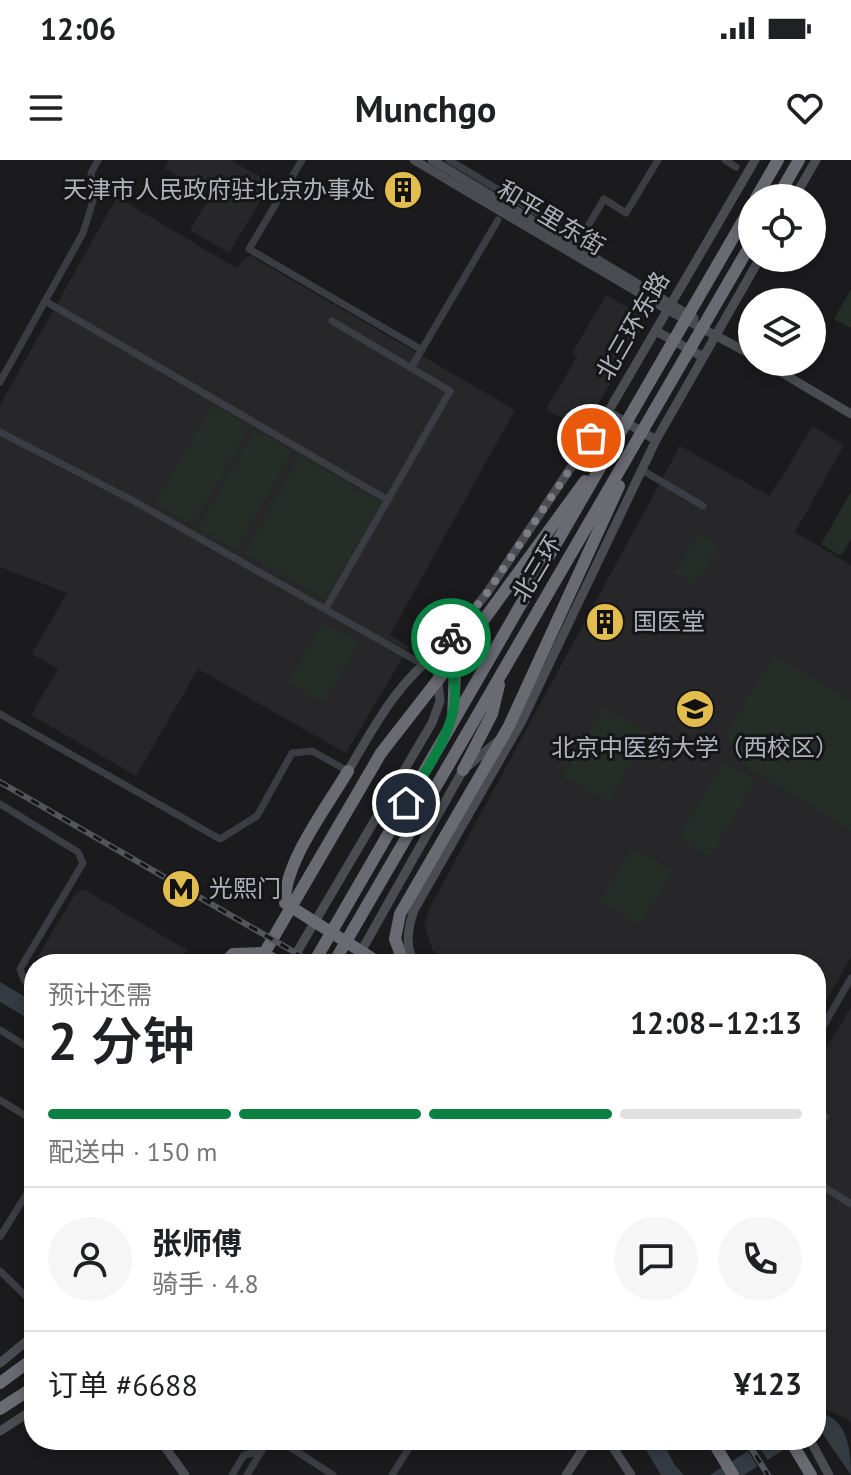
<!DOCTYPE html>
<html lang="zh">
<meta charset="utf-8">
<style>
body{margin:0;font-family:"PT Sans","Noto Sans SC",sans-serif;background:#f6f6f6;color:#202124;height:100vh;display:flex;flex-direction:column;font-size:30px;white-space:nowrap}
*{box-sizing:border-box;margin:0}
p{font-size:26px;color:#757577}
.icon{flex:none;width:44px;height:44px;fill:none;stroke:currentColor;stroke-width:2;stroke-linecap:round;stroke-linejoin:round}
.map{position:relative;flex:1;overflow:hidden}
.drawer{position:absolute;left:24px;top:794px;width:802px;height:496px;display:flex;flex-direction:column;background:#fff;border-radius:32px;box-shadow:0 4px 12px #0003}
.drawer>*{flex:none}
.tools{position:absolute;left:738px;top:24px;display:grid;gap:16px}
.tools a{display:grid;place-items:center;width:88px;height:88px;border-radius:50%;background:#fff;box-shadow:0 4px 12px #0003;font-size:40px}
.pin{position:absolute;display:grid;place-items:center;width:68px;height:68px;color:#fff;margin:-34px;border:4px solid #fff;border-radius:50%;box-shadow:0 2px 8px #0007}
.courier{position:absolute;display:grid;place-items:center;width:80px;height:80px;margin:-40px;border:6px solid #0b8043;border-radius:50%;background:#fff;color:#222;box-shadow:0 2px 10px #0007}
.summary em{font-style:normal;font-weight:600}
.summary div{display:flex;flex-direction:column-reverse}
.summary{display:flex;align-items:center;justify-content:space-between;height:136px;padding:0 24px}
h1{font-size:52px;font-weight:600;line-height:60px}
.bar{display:grid;grid-template-columns:repeat(4,1fr);gap:12px 8px;align-content:center;height:96px;padding:0 24px}
.bar i{height:10px;border-radius:6px;background:#e0e0e0}
.bar .selected{background:#0b8043}
.bar p{grid-column:span 4}
.line{display:flex;align-items:center;gap:20px;padding:0 24px;border-top:2px solid #e0e0e0}
.line div{flex:1}
.round{display:grid;place-items:center;flex:none;width:84px;height:84px;border-radius:42px;background:#f6f6f6}
.status{display:flex;justify-content:space-between;align-items:center;height:56px;padding:0 40px;background:#fff;direction:ltr}
.status svg{height:22px;fill:currentColor}
header{display:flex;justify-content:space-between;align-items:center;height:104px;padding:0 24px;background:#fff;font-size:36px;font-weight:600}
.map>svg:first-child{display:block}
.built{fill:#27272a}
.green{fill:#252d27}
.water{fill:#343b42}
.pier{fill:#1b1b1d}
.lines{fill:none;stroke-linecap:round;stroke-linejoin:round}
.street{stroke:#3c3d42;stroke-width:7}
.secondary{stroke:#4a4c51;stroke-width:9}
.highway{stroke:#696a72;stroke-width:12}
.rail-casing{stroke:#53555a;stroke-width:6}
.rail{stroke:#161618;stroke-width:3;stroke-dasharray:9;stroke-linecap:butt}
.done{stroke:#7b7c84;stroke-width:8;stroke-dasharray:0 14.4}
.route{stroke:#0b8043;stroke-width:10}
.labels{text-anchor:middle;stroke-width:6;stroke-linejoin:round;paint-order:stroke}
.poi-label{font-size:24px;fill:#afb1bb;stroke:#161618;text-anchor:start}
.street-label{font-size:24px;fill:#afb1bb;stroke:#161618}
</style>
<div class="status"><b>12:06</b><svg viewBox="0 0 49 12"><path d="M0 12V9h3v3zM5 12V6h3v6zM10 12V3h3v9zM15 12V0h3v12zM26 1h20v11H26zM47 4h2v5h-2z"/></svg></div>
<header><svg class="icon" aria-label="menu" viewBox="0 0 24 24"><path d="M4 6h16M4 12h16M4 18h16"/></svg>Munchgo<svg class="icon" aria-label="heart" viewBox="0 0 24 24"><path d="M12 20l-8-8c-3-5 5-10 8-4 3-6 11-1 8 4z"/></svg></header>
<div class="map">
<svg width="851" height="1315" viewBox="0 0 851 1315">
<rect width="100%" height="100%" fill="#1b1b1d"/>
<!-- built -->
<g class="built">
<path d="M 169,0 L 231,0 L 271,23 L 229,93 L 190,70 L 210,36 L 164,8 Z"/>
<path d="M 117,37 L 236,108 L 249,95 L 515,250 L 390,475 L 409,487 L 346,593 L 198,509 L 136,616 L 31,555 L 58,509 L 32,494 L 67,433 L 0,407 L 0,245 Z"/>
<path d="M 606,135 L 641,155 L 643,166 L 583,271 L 546,249 L 577,197 L 572,193 Z"/>
<path d="M 813,266 L 844,285 L 795,372 L 851,405 L 851,797 L 816,858 L 816,804 L 454,804 L 433,791 L 424,765 L 429,749 L 680,286 L 770,336 Z"/>
<path d="M 85,730 L 187,790 L 179,804 L 39,804 L 37,798 L 77,731 Z"/>
<path d="M 851,847 L 851,1264 L 848,1259 L 816,1245 L 816,905 Z"/>
</g>
<!-- green -->
<g class="green">
<path d="M 851,129 L 851,166 L 850,168 L 834,159 Z"/>
<path d="M 213,245 L 250,267 L 193,365 L 155,343 Z"/>
<path d="M 255,270 L 292,291 L 236,390 L 198,368 Z"/>
<path d="M 300,296 L 381,342 L 325,439 L 245,393 Z"/>
<path d="M 851,332 L 851,379 L 841,396 L 821,384 Z"/>
<path d="M 698,374 L 718,386 L 695,425 L 675,413 Z"/>
<path d="M 323,463 L 359,483 L 323,543 L 288,522 Z"/>
<path d="M 774,495 L 851,540 L 851,671 L 746,606 L 725,575 Z"/>
<path d="M 603,547 L 649,573 L 608,642 L 563,616 Z"/>
<path d="M 724,601 L 756,620 L 710,697 L 679,678 Z"/>
<path d="M 632,687 L 672,711 L 640,765 L 600,741 Z"/>
</g>
<!-- water -->
<g class="water">
<path d="M 0,822 L 34,842 L 34,862 L 0,842 Z"/>
<path d="M 816,1253 C 848,1255 851,1291 851,1315 L 822,1273 L 816,1271 Z"/>
<path d="M 640,1280 L 662,1280 L 674,1304 L 684,1315 L 661,1315 Z"/>
<path d="M 765,1280 L 799,1280 L 744,1315 L 710,1315 Z"/>
</g>
<!-- pier -->
<path class="pier" d="M 756,1281 L 770,1304 L 760,1310 L 746,1288 Z"/>
<g class="lines">
<!-- street -->
<g class="street">
<path d="M 302,0 L 249,89 L 422,190"/>
<path d="M 449,0 L 554,63 L 562,77"/>
<path d="M 725,0 L 736,7"/>
<path d="M 588,66 L 604,39 L 626,53 L 658,0"/>
<path d="M 45,141 L 388,340"/>
<path d="M 411,208 L 498,60"/>
<path d="M 0,222 L 83,73 L 93,41 L 91,13 L 98,0"/>
<path d="M 0,272 L 132,340 L 422,504"/>
<path d="M 642,310 L 703,346"/>
<path d="M 326,448 L 450,231 L 332,161"/>
<path d="M 0,554 L 220,679 L 257,656 L 292,593 L 312,591 L 348,611"/>
<path d="M 0,644 L 78,692 L 83,703 L 20,809 L 24,820 L 34,826"/>
<path d="M 0,870 L 34,891"/>
<path d="M 816,879 L 851,818"/>
<path d="M 0,940 L 34,961"/>
<path d="M 816,951 L 826,957"/>
<path d="M 816,1022 L 851,1044"/>
<path d="M 0,1077 L 34,1022"/>
<path d="M 0,1111 L 34,1144"/>
<path d="M 279,1280 L 333,1315"/>
<path d="M 516,1280 L 523,1284"/>
<path d="M 232,1315 L 244,1295 L 261,1292"/>
<path d="M 247,1315 L 268,1280"/>
<path d="M 392,1315 L 414,1280"/>
</g>
<!-- secondary -->
<g class="secondary">
<path d="M 414,0 L 668,150 L 752,195"/>
<path d="M 432,0 L 694,158"/>
<path d="M 794,38 L 816,0"/>
<path d="M 656,171 L 703,197"/>
<path d="M 764,202 L 851,254"/>
<path d="M 608,252 L 656,280"/>
<path d="M 348,611 C 375,565 398,521 441,490"/>
<path d="M 290,804 L 432,563 L 440,541 L 437,512 L 441,490 L 487,433 L 608,252 L 755,0"/>
<path d="M 354,804 L 463,610 L 498,581"/>
<path d="M 416,804 C 404,789 408,767 414,750 L 522,561 L 656,280 L 760,98"/>
<path d="M 0,1203 L 34,1175"/>
<path d="M 0,1271 L 34,1249"/>
<path d="M 160,1280 L 185,1315"/>
<path d="M 608,1280 L 631,1315"/>
<path d="M 810,1280 L 829,1315"/>
<path d="M 566,1315 L 589,1280"/>
</g>
<!-- highway -->
<g class="highway">
<path d="M 756,38 L 778,0"/>
<path d="M 777,38 L 799,0"/>
<path d="M 441,490 L 455,509 L 453,560"/>
<path d="M 463,610 L 492,554 L 499,525"/>
<path d="M 348,611 C 327,647 284,702 285,743 L 381,804"/>
<path d="M 224,804 L 233,794 L 262,793 L 282,804"/>
<path d="M 258,804 L 381,593 L 469,480 L 585,321"/>
<path d="M 313,804 L 752,45"/>
<path d="M 333,804 L 752,82"/>
<path d="M 404,804 L 395,779 L 400,754 L 509,566 L 619,326"/>
<path d="M 0,1223 L 34,1198"/>
<path d="M 0,1249 L 34,1227"/>
<path d="M 712,1280 L 733,1315"/>
<path d="M 790,1280 L 811,1315"/>
</g>
<!-- rail casing -->
<g class="rail-casing">
<g id="rail">
<path d="M 0,622 L 315,804"/>
<path d="M 746,1280 L 768,1315"/>
</g>
</g>
<!-- rail -->
<use href="#rail" class="rail"/>
</g>
<g class="lines">
<!-- done -->
<path class="done" d="M 451,478 L 487,433 L 591,278"/>
<!-- route -->
<path class="route" d="M 406,643 C 434,596 478,542 441,490 L 451,478"/>
</g>
<!-- icons -->
<defs>
<g id="building-disc" transform="scale(2)"><circle r="9.5" fill="#e2bd4e" stroke="#161618"/><path d="M-4-6H4V6H1V3H-1V6H-4ZM-2.5-4.3h1.7v1.8h-1.7ZM.8-4.3h1.7v1.8H.8ZM-2.5-1h1.7V.8h-1.7ZM.8-1h1.7V.8H.8Z" fill="#111"/></g>
<g id="university-disc" transform="scale(2)"><circle r="9.5" fill="#e2bd4e" stroke="#161618"/><path d="M0-5L7-2L0 1L-7-2ZM-4 1L0 2.5L4 1V4Q0 6-4 4Z" fill="#111"/></g>
<g id="metro-disc" transform="scale(2)"><circle r="9.5" fill="#e2bd4e" stroke="#161618"/><path d="M-5.5 5V-5H-3L0 0L3-5H5.5V5H3V-.5L0 4L-3-.5V5Z" fill="#111"/></g>
</defs>
<g fill-rule="evenodd">
<use href="#building-disc" x="403" y="30"/>
<use href="#building-disc" x="605" y="462"/>
<use href="#university-disc" x="695" y="549"/>
<use href="#metro-disc" x="181" y="729"/>
</g>
<g class="labels">
<!-- poi labels -->
<g class="poi-label">
<text x="375" y="38" text-anchor="end">天津市人民政府驻北京办事处</text>
<text x="633" y="470">国医堂</text>
<text x="695" y="596" text-anchor="middle">北京中医药大学（西校区）</text>
<text x="209" y="737">光熙门</text>
</g>
<!-- street labels -->
<g class="street-label">
<text transform="translate(551 58) rotate(31)" y="8">和平里东街</text>
<text transform="translate(633 166) rotate(-60)" y="8">北三环东路</text>
<text transform="translate(537 409) rotate(-59)" y="8">北三环</text>
</g>
</g>
</svg>
<div class="tools">
<a><svg class="icon" aria-label="locate" viewBox="0 0 24 24"><circle cx="12" cy="12" r="6"/><path d="M12 2v4M12 18v4M2 12h4M18 12h4"/></svg></a>
<a><svg class="icon" aria-label="layers" viewBox="0 0 24 24"><path d="M12 4l9 5-9 5-9-5zM3 14l9 5 9-5"/></svg></a>
</div>
<div class="pin" style="left:591px;top:278px;background:#ea580c"><svg class="icon" aria-label="bag" viewBox="0 0 24 24"><path d="M5 8h14l-1 12H6zM9 8a3 3 0 0 1 6 0"/></svg></div>
<div class="pin" style="left:406px;top:643px;background:#1f2937"><svg class="icon" aria-label="home" viewBox="0 0 24 24"><path d="M3 11l9-7 9 7M6 9v11h12V9"/></svg></div>
<div class="courier" style="left:451px;top:478px"><svg class="icon" aria-label="bike" viewBox="0 0 24 24"><circle cx="6" cy="16" r="4"/><circle cx="18" cy="16" r="4"/><path d="M6 16l4-8h5l3 8M10 8l3 8H6M13 5h3"/></svg></div>
<section class="drawer">
<div class="summary"><div><h1>2 分钟</h1><p>预计还需</p></div><em>12:08–12:13</em></div>
<div class="bar"><i class="selected"></i><i class="selected"></i><i class="selected"></i><i></i><p>配送中 · 150 m</p></div>
<div class="line" style="height:144px"><a class="round"><svg class="icon" aria-label="person" viewBox="0 0 24 24"><circle cx="12" cy="8" r="4"/><path d="M4 21q1-7 8-7t8 7"/></svg></a><div><b>张师傅</b><p>骑手 · 4.8</p></div><a class="round"><svg class="icon" aria-label="chat" viewBox="0 0 24 24"><path d="M4 5h16v11H9l-5 4z"/></svg></a><a class="round"><svg class="icon" aria-label="phone" viewBox="0 0 24 24"><path d="M5 4h4l2 5-3 2q2 4 5 5l2-3 5 2v4C11 20 4 13 5 4z"/></svg></a></div>
<div class="line" style="height:104px"><div>订单 #6688</div><b>¥123</b></div>
</section>
</div>
